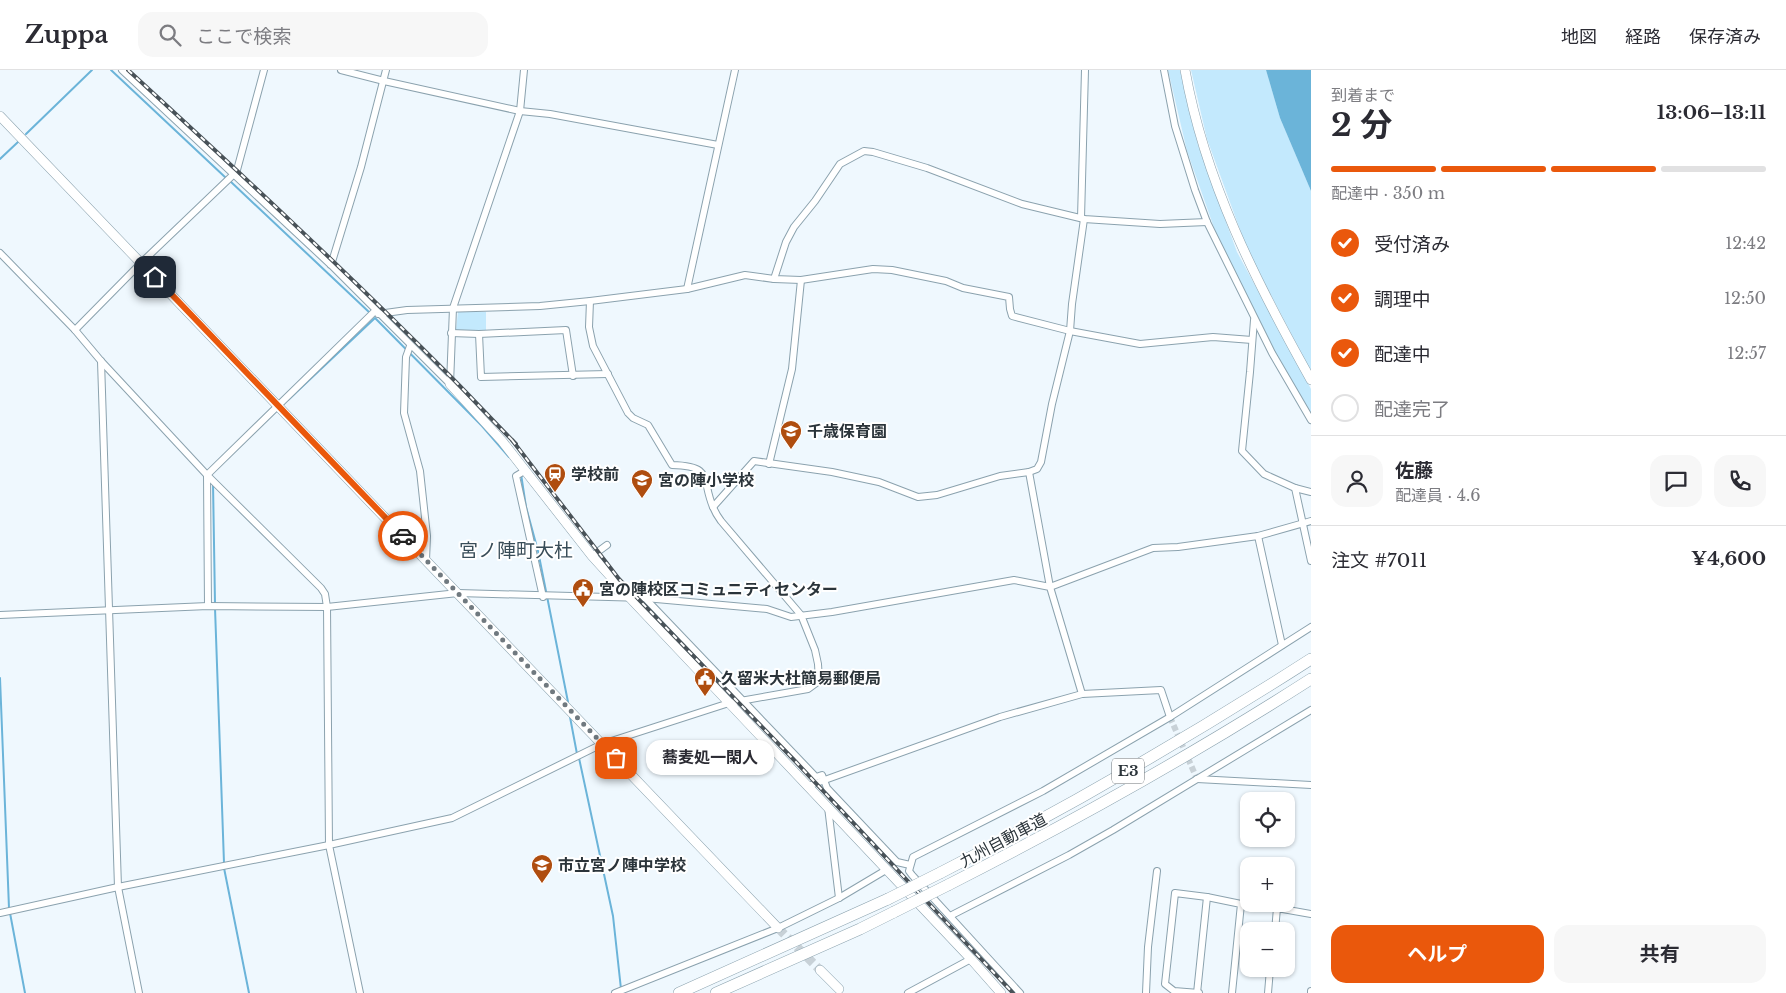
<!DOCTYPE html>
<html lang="ja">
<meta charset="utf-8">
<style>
body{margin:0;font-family:"Libre Baskerville","Noto Sans JP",serif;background:#f7f7f7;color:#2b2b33;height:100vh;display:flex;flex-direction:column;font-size:19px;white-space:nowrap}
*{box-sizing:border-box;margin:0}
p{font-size:16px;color:#7c7c81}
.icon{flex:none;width:28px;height:28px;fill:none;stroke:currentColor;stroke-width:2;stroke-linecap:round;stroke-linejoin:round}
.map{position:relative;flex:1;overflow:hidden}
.sheet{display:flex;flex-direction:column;background:#fff;width:475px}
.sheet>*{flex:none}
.controls{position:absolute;left:1240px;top:722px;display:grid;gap:10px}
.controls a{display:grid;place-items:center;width:55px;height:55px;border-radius:10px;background:#fff;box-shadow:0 1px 4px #0004;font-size:25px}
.pin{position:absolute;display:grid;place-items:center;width:42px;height:42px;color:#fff;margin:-21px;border-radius:10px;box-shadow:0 2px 8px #0006}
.courier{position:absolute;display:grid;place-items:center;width:50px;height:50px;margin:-25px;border:4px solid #ea580c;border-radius:50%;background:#fff;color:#222;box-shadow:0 1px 6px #0007}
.bubble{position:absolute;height:35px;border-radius:15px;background:#fff;box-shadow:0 1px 4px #0004;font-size:16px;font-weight:700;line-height:35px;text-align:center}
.headline em{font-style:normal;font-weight:700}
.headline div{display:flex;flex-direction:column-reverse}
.headline{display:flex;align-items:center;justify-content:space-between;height:85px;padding:0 20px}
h1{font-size:32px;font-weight:700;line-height:38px}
.bar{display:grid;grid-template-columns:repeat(4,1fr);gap:8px 5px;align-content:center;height:60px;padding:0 20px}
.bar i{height:6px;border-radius:4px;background:#e1e1e2}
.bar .on{background:#ea580c}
.bar p{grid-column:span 4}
.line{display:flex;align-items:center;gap:12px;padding:0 20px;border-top:1px solid #e1e1e2}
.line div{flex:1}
.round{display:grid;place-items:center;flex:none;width:52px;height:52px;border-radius:15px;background:#f7f7f7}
ol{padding:0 20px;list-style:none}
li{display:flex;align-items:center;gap:15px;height:55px}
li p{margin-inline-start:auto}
li .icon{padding:5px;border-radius:50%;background:#ea580c;color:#fff;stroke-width:4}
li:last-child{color:#7c7c81}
li i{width:28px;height:28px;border:2px solid #e1e1e2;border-radius:50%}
.primary-button{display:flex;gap:10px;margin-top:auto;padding:10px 20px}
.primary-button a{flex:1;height:58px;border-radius:15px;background:#ea580c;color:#fff;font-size:20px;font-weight:700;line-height:58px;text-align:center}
.primary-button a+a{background:#f7f7f7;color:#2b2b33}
header{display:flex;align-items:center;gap:30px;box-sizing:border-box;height:70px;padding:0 25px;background:#fff;border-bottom:1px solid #e1e1e2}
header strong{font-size:24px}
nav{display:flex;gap:28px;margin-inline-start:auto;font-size:18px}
.search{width:350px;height:45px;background:#f7f7f7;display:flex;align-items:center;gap:12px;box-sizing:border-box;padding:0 18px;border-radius:15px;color:#7c7c81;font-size:19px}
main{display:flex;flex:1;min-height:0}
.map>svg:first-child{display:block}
.green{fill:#c3e9fd}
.water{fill:#6bb4d9}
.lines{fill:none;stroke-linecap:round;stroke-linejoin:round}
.stream{stroke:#6bb4d9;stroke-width:2}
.street-tunnel{stroke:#c8d1d7;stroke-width:6;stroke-dasharray:6 3;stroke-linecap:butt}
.secondary-tunnel{stroke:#c8d1d7;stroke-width:9;stroke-dasharray:9 4.5;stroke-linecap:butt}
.street-casing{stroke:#8ba2ae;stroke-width:8}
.secondary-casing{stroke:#8ba2ae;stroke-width:10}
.highway-casing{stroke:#8ba2ae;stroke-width:12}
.street{stroke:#fff;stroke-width:6}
.secondary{stroke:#fff;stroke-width:9}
.highway{stroke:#fff;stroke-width:11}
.rail-casing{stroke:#495258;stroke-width:4}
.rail{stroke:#fff;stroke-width:2;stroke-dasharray:5.5;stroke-linecap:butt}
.highway-bridge-casing{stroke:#8ba2ae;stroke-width:12;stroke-linecap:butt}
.highway-bridge{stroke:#fff;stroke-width:11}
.done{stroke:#70797f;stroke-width:5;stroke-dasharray:0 9}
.route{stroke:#ea580c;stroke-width:6}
.labels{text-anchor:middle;stroke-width:4;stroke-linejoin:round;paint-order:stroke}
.shield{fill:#fff;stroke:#6b7175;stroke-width:1}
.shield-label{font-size:15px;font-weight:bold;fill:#2b343a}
.poi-label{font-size:16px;font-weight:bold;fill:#2b343a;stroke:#fff;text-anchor:start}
.street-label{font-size:16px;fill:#2b343a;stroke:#fff}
.quarter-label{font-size:19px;fill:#394d58;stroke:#fff}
</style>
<header>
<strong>Zuppa</strong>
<div class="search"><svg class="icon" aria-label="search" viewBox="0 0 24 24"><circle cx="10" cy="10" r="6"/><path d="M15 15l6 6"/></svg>ここで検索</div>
<nav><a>地図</a><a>経路</a><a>保存済み</a></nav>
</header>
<main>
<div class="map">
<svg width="1311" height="923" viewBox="0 0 1311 923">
<rect width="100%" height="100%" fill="#eff8fe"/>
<!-- green -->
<g class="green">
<path d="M 1168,0 L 1180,0 L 1198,75 L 1237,182 L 1311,319 L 1311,345 L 1280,294 L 1224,186 L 1187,81 Z"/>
<path d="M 1191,0 L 1266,0 L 1280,48 L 1311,121 L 1311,302 L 1247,179 L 1207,69 Z"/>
<path d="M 458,242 L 486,242 L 486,260 L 456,260 Z"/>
</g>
<!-- water -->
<path class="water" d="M 1266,0 L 1311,0 L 1311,121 L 1280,48 Z"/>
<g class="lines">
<!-- stream -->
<g class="stream">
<path d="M 111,0 L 226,108"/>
<path d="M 26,64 L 92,0"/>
<path d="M 0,89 L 18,72"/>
<path d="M 230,111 L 370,243"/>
<path d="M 288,330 L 375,248 L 482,356 L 509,387"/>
<path d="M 521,404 L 526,437 L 538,481 L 568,632"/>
<path d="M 213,413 L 215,533"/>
<path d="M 215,538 L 224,793"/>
<path d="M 0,608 L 9,838"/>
<path d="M 570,647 L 577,684"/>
<path d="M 579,688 L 613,846 L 621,919"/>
<path d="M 224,798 L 249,923"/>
<path d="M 10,843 L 25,923"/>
</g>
<!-- street-tunnel -->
<path class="street-tunnel" d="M 1170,647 L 1197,709"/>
<!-- secondary-tunnel -->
<path class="secondary-tunnel" d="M 778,858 L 820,900"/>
<!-- street casing -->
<g class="street-casing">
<g id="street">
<path d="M 122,0 L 331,195 L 450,314"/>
<path d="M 341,0 L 384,11 L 520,41 L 550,44 L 718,75"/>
<path d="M 1164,0 L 1175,56 L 1195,120 L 1207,152 L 1272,283 L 1311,350"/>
<path d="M 1081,148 L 1085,0"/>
<path d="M 0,183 L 75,260 L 101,291 L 207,405 L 321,518 L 325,524 L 327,537 L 329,775 L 360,923"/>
<path d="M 331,195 L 361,97 L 386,0"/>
<path d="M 774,209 L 786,172 L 794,157 L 815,131 L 840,94 L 864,81 L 873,82 L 927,98 L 1022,134 L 1084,149 L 1160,154 L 1207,152"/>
<path d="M 687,219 L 735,0"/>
<path d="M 378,244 L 407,240 L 540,236 L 590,231 L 687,219 L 745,205 L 774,209 L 801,210 L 873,199 L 892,200 L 946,211 L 963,218 L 1009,227 L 1010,239 L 1012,246 L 1070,261 L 1140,274 L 1213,267 L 1252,270"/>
<path d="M 1254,250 L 1250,302 L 1242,381 L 1264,404 L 1295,418 L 1311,422"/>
<path d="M 75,260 L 141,193 L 234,104 L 237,100 L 264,0"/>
<path d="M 451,263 L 479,264 L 566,260 L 573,306"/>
<path d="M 479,264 L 481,307 L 608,304"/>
<path d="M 410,276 L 406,287 L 404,343 L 420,401 L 427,466 L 426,490"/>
<path d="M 101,291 L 118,817 L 139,923"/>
<path d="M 450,314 L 453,238 L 520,41 L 524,0"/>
<path d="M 769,394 L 792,299 L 801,210"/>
<path d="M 526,400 L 516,406 L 543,527"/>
<path d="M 1029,402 L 1050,517 L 1153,478 L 1178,477 L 1258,466 L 1311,451"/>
<path d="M 1295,418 L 1311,491"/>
<path d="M 713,437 L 754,391 L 832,402 L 879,412 L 918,427 L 937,425 L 1000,406 L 1029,402 L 1037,399 L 1041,392 L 1052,334 L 1070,261 L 1072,234 L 1084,149"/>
<path d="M 1258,466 L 1282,575"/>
<path d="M 592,486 L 607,475"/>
<path d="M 645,528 L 816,707 L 822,705 L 827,718 L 897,792 L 910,795"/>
<path d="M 208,536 L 207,405 L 375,241"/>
<path d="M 0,545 L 208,536 L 327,537 L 458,523 L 645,528 L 767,539 L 791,547 L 832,542 L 1014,510 L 1050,517 L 1082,624"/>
<path d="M 1197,709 L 1311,715"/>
<path d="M 808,716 L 1000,647 L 1082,624 L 1161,620 L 1170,647"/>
<path d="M 828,737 L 839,828"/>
<path d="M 0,843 L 118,817 L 329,775 L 452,748 L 602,674 L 729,633 L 808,619 L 819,611 L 818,594 L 815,580 L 801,545 L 721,451 C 718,447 715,442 713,437 C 701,409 714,396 672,395 L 648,355 L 633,348 L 628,343 L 593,276 L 589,257 L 590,231"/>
<path d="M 950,846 L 1069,785 L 1113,760 L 1311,640"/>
<path d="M 1275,861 L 1277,838 L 1311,844"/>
<path d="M 615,923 L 778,858 L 839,828 L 886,800"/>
<path d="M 908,923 L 971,889"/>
<path d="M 1020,923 L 912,805 L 909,801 L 913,787 L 1043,721 L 1170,647 L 1311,557"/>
<path d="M 1146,923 L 1148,877 L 1157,801"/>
<path d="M 1197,923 L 1207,827"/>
<path d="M 1199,923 L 1174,921 L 1165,914 L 1175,823 L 1207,827 L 1241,834 L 1232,923"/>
<path d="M 1268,923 L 1270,899"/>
<path d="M 1311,923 L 1311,921"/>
</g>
</g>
<!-- secondary casing -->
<g class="secondary-casing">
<g id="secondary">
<path d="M 1185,0 C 1205,112 1256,212 1311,310"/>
<path d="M 0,46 L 778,858"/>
<path d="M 450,314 L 502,371 L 592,486 L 631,529 L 971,889 L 1001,923"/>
<path d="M 820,900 L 839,919"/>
</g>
</g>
<!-- highway casing -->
<g class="highway-casing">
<g id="highway">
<path d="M 940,803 C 1067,738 1191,666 1311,589"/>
<path d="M 948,815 C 1072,752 1194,684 1311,609"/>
<path d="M 679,923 L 888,829"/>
<path d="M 716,923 L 860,859 L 894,842"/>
</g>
</g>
<!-- street -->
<use href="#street" class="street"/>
<!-- secondary -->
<use href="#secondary" class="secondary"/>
<!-- highway -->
<use href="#highway" class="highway"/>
<!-- rail casing -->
<g class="rail-casing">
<g id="rail">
<path d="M 128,0 C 237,100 346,201 450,306 C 472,328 494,352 516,374"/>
<path d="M 512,370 L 619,509 L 796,692 L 1013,923"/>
</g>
</g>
<!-- rail -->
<use href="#rail" class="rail"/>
<!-- highway-bridge casing -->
<g class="highway-bridge-casing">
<g id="highway-bridge">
<path d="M 888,829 L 940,803"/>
<path d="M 894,842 L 948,815"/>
</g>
</g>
<!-- highway-bridge -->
<use href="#highway-bridge" class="highway-bridge"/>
</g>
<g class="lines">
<!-- done -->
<path class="done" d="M 403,466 L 616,688"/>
<!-- route -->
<path class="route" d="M 155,207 L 403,466"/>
</g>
<!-- icons -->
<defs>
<g id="school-pin" transform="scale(1.125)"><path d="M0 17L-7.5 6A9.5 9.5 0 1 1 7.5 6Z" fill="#af4d0f" stroke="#fff"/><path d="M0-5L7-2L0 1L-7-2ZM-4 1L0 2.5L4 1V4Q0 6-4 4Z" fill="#fff"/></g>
<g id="station-pin" transform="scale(1.125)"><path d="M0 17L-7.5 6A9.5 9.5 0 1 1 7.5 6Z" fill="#af4d0f" stroke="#fff"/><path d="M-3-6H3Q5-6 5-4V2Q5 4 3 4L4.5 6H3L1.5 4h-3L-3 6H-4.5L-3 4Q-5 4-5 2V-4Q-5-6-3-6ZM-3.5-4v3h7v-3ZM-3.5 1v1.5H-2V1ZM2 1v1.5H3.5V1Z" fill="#fff"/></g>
<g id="civic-pin" transform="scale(1.125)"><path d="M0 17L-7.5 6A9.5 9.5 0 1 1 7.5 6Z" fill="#af4d0f" stroke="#fff"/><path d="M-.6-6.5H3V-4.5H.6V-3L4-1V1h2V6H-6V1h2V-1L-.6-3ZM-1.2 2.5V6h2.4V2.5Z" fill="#fff"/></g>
</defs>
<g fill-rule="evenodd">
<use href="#school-pin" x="791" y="361"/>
<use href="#station-pin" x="555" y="404"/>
<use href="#school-pin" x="642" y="410"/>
<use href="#civic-pin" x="583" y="519"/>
<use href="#civic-pin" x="705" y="608"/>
<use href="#school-pin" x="542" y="795"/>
</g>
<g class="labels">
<!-- shield labels -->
<rect class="shield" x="1112" y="688.5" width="32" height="25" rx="4"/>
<g class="shield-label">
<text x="1128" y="706">E3</text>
</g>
<!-- poi labels -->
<g class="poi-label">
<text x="807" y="367">千歳保育園</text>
<text x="571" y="410">学校前</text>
<text x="658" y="416">宮の陣小学校</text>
<text x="599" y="525">宮の陣校区コミュニティセンター</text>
<text x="721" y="614">久留米大杜簡易郵便局</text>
<text x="558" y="801">市立宮ノ陣中学校</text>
</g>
<!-- street labels -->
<g class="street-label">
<text transform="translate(1003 770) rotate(-28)" y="6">九州自動車道</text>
</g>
<!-- quarter labels -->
<g class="quarter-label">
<text x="516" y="487">宮ノ陣町大杜</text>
</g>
</g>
</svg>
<div class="controls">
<a><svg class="icon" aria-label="locate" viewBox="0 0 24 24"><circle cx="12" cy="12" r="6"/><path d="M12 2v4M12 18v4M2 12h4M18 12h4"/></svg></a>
<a>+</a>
<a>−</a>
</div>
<div class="pin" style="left:616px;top:688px;background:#ea580c"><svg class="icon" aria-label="bag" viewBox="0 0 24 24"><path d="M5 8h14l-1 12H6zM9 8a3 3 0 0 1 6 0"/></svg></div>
<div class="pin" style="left:155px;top:207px;background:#1f2937"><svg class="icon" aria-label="home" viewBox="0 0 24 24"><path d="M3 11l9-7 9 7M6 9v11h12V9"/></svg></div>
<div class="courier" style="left:403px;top:466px"><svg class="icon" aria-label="car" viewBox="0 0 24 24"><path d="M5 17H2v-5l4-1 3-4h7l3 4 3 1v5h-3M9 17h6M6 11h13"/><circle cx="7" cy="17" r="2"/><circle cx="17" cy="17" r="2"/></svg></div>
<div class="bubble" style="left:646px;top:670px;width:128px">蕎麦処一閑人</div>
</div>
<section class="sheet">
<div class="headline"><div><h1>2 分</h1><p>到着まで</p></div><em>13:06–13:11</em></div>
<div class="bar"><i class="on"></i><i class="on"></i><i class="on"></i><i></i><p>配達中 · 350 m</p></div>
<ol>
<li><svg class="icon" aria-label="check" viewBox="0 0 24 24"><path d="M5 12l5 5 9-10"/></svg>受付済み<p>12:42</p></li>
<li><svg class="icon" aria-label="check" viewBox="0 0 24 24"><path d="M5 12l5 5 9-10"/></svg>調理中<p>12:50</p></li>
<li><svg class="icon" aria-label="check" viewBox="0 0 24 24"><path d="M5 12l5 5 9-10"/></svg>配達中<p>12:57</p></li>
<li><i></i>配達完了</li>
</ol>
<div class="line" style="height:90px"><a class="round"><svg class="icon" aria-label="person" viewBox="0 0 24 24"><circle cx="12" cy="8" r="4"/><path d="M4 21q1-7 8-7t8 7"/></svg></a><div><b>佐藤</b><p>配達員 · 4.6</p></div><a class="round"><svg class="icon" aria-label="chat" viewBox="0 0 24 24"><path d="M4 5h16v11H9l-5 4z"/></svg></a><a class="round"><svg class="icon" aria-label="phone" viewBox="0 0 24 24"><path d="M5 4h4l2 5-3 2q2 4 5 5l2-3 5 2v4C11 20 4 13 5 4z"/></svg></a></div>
<div class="line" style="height:65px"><div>注文 #7011</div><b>¥4,600</b></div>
<div class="primary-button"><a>ヘルプ</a><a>共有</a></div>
</section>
</main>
